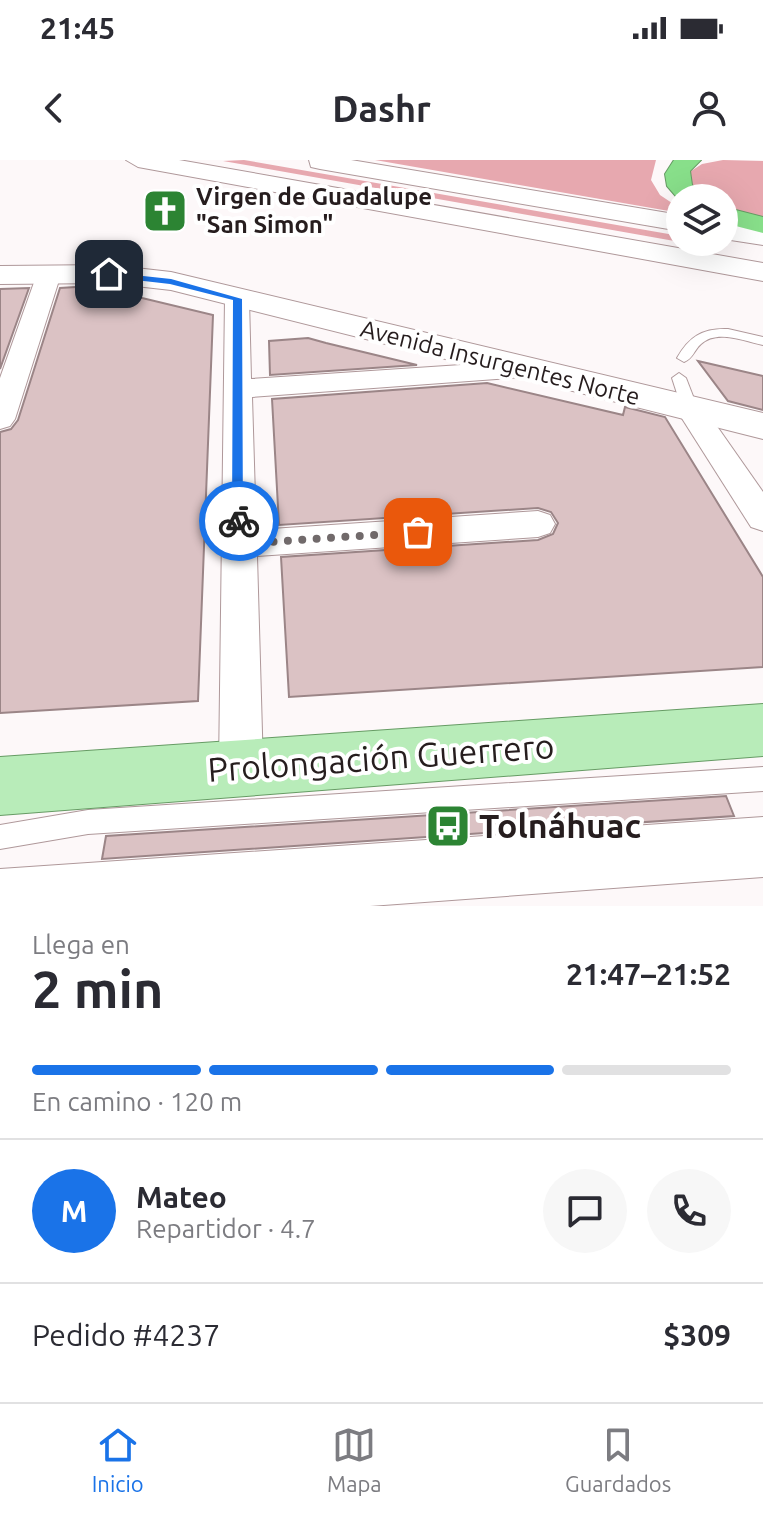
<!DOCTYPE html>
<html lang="es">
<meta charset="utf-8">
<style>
body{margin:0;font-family:Ubuntu,sans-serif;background:#f7f7f7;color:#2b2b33;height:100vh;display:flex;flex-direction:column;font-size:30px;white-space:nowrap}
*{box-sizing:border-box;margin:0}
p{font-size:26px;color:#7c7c81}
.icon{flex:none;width:44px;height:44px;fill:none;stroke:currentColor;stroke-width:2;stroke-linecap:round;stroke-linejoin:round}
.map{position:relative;height:746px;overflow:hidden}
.details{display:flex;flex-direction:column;background:#fff;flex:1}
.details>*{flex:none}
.tools{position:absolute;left:666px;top:24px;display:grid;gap:16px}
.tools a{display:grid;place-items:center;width:72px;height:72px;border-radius:50%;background:#fff;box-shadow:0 8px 32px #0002;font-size:40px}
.pin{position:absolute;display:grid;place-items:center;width:68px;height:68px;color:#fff;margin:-34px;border-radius:16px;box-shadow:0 4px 12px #0006}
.courier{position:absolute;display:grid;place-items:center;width:80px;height:80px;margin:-40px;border:6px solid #1a73e8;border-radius:50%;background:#fff;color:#222;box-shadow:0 2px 10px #0007}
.headline em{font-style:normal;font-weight:600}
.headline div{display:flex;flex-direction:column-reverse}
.headline{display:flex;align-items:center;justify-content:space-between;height:136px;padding:0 32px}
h1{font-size:52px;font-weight:600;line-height:60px}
.bar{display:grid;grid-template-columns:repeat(4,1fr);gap:12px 8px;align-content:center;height:96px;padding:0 32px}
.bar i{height:10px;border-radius:6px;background:#e1e1e2}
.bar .active{background:#1a73e8}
.bar p{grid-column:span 4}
.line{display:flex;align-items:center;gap:20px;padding:0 32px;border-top:2px solid #e1e1e2}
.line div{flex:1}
.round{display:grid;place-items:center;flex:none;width:84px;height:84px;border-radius:42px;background:#f7f7f7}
.status{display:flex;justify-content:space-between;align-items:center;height:56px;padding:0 40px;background:#fff;direction:ltr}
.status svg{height:22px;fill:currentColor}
header{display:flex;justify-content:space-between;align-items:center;height:104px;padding:0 32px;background:#fff;font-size:36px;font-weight:600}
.tabs{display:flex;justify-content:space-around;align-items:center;height:112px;border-top:2px solid #e1e1e2;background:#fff;font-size:22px;color:#7c7c81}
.tabs a{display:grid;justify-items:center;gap:4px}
.tabs .active{color:#1a73e8}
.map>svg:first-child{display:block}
.forest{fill:#e7a8af}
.building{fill:#dbc2c4;stroke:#9b8587;stroke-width:2}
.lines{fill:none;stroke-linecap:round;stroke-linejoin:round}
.service-casing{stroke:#af989a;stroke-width:2}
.minor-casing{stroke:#af989a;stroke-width:2}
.secondary-casing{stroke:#af989a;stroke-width:2}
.primary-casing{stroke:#669b64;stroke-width:2}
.motorway-casing{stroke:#669b64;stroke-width:2}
.service{fill:#fff;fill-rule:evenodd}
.minor{fill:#fff;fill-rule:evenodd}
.secondary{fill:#fff;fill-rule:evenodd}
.primary{fill:#b8ecb9;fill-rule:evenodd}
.motorway{fill:#88df8a;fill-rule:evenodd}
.route{fill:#1a73e8}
.done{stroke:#716a6b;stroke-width:8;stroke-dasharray:0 14.4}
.labels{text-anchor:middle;stroke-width:8;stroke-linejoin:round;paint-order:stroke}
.far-poi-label{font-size:24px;font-weight:bold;fill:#261d1e;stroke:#fff;text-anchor:start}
.far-street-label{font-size:24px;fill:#261d1e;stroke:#fff}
.near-street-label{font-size:34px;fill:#261d1e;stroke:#fff}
.near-poi-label{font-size:34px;font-weight:bold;fill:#261d1e;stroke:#fff;text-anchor:start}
</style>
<div class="status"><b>21:45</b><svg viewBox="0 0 49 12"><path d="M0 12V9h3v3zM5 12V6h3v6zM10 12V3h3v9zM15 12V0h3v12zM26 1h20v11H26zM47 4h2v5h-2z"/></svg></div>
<header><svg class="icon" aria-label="back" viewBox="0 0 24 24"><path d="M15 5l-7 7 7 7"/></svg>Dashr<svg class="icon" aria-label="person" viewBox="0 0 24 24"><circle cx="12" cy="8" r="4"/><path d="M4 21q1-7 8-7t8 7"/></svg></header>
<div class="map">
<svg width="763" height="746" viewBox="0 0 763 746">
<rect width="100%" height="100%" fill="#fdf8f9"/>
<!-- forest -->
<g class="forest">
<path d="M 244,0 L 680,76 L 680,82 L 223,1 Z"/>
<path d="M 375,0 L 656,0 L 651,20 L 660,35 L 675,45 L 669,51 Z"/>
<path d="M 723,0 L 763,1 L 763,61 L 724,48 L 724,38 L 704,38 L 689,23 L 688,13 L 702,4 Z"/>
</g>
<!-- building -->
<g class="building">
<path d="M 92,126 L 213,155 L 198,541 L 0,553 L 0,272 L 11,269 L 18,260 L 60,128 Z"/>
<path d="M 29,128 L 0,209 L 0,129 Z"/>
<path d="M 308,178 L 326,183 L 417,205 L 270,215 L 269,181 Z"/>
<path d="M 698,201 L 763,216 L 763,250 L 728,241 Z"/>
<path d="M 487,223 L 623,255 L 625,247 L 665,257 L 763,417 L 763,507 L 289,537 L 281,397 L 538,380 L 553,374 L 558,363 L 551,352 L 538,348 L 279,365 L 272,239 Z"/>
<path d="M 726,636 L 734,656 L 102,699 L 106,676 Z"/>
</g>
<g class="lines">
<!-- service casing -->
<g class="service-casing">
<g id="service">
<path d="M 728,169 L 763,177 L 763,185 C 744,181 717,169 701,184 C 694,190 693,199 684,202 L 677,198 C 689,177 702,168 728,169 Z"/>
<path d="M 679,213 L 686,218 L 698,249 L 695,253 L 685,253 L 682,249 L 672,218 Z"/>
<path d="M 763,607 L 763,631 L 88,674 L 0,689 L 0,665 L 88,650 Z"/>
</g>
</g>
<!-- minor casing -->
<g class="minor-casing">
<g id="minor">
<path d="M 49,107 L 61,114 L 15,259 L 10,266 L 0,269 L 0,218 L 37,114 Z"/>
<path d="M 237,132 L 249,139 L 251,219 L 523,201 L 533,203 L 537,209 L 533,215 L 523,217 L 252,237 L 256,370 L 538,351 L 550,355 L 555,364 L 550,373 L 538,377 L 257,396 L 263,608 L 256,623 L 241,630 L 226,623 L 219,608 L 225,139 Z"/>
<path d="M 690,240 L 700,242 L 763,332 L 763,371 L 751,367 L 676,249 L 680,242 Z"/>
</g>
</g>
<!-- secondary casing -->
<g class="secondary-casing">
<g id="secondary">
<path d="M 126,0 L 179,0 L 763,103 L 763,121 L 138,7 Z"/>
<path d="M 309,0 L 351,0 L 680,55 L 680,71 L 320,9 L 311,7 Z"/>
<path d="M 724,63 L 763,69 L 763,85 L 724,79 Z"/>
<path d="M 109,105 L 171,112 L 763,253 L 763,279 L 171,130 L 109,123 L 0,124 L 0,106 Z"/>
<path d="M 763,657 L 763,717 L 370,746 L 0,746 L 0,709 Z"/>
</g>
</g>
<!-- primary casing -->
<g class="primary-casing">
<path id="primary" d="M 763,544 L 763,596 L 0,655 L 0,597 Z"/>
</g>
<!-- motorway casing -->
<g class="motorway-casing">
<g id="motorway">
<path d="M 674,0 L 701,0 L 690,11 L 692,25 L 705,38 L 680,38 L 680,41 L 667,26 L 665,14 Z"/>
<path d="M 724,47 L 763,57 L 763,73 L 724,63 Z"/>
</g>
</g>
<!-- service -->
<use href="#service" class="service"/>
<!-- minor -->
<use href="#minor" class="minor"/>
<!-- secondary -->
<use href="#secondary" class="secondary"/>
<!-- primary -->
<use href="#primary" class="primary"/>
<!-- motorway -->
<use href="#motorway" class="motorway"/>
</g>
<!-- route -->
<path class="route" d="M 106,112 L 171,119 L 242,139 L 243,365 L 232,361 L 233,140 L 170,124 L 109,117 Z"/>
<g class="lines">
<!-- done -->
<path class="done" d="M 239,361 L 239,384 L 418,372"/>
</g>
<!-- icons -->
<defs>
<g id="church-square" transform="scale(2.3)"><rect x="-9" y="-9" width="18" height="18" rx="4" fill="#2c8433" stroke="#fff"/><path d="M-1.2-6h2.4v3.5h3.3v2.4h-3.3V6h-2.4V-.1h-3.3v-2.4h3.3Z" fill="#fff"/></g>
<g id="bus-square" transform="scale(2.3)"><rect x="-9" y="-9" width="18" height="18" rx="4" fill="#2c8433" stroke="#fff"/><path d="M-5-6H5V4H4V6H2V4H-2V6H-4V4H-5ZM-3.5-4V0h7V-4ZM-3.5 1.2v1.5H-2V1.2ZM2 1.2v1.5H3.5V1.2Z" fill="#fff"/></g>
</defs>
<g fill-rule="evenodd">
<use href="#church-square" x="165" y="51"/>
<use href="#bus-square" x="448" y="666"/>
</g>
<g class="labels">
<!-- far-poi labels -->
<g class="far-poi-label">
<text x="196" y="45">Virgen de Guadalupe<tspan x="196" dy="28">"San Simon"</tspan></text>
</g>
<!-- far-street labels -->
<g class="far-street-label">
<text transform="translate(500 203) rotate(14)" y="8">Avenida Insurgentes Norte</text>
</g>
<!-- near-street labels -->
<g class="near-street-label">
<text transform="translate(381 598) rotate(-4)" y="12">Prolongación Guerrero</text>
</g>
<!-- near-poi labels -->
<g class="near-poi-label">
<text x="479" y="678">Tolnáhuac</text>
</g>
</g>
</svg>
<div class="tools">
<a><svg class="icon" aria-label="layers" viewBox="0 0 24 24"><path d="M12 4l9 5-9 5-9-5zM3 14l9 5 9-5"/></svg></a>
</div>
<div class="pin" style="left:418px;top:372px;background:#ea580c"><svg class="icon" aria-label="bag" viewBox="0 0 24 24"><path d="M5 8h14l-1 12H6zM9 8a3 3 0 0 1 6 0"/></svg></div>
<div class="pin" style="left:109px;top:114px;background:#1f2937"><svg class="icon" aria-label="home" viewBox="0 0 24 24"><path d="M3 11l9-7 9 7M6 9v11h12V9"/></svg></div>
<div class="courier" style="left:239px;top:361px"><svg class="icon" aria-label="bike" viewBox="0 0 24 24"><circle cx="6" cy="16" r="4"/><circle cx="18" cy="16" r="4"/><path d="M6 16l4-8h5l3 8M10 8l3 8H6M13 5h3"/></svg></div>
</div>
<section class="details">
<div class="headline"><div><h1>2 min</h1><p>Llega en</p></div><em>21:47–21:52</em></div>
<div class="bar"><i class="active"></i><i class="active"></i><i class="active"></i><i></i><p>En camino · 120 m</p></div>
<div class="line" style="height:144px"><b class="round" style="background:#1a73e8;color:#fff">M</b><div><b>Mateo</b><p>Repartidor · 4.7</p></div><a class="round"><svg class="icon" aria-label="chat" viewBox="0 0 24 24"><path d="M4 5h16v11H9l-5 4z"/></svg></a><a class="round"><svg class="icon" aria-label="phone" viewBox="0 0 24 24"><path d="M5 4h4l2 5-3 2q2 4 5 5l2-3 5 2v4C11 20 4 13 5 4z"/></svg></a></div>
<div class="line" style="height:104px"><div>Pedido #4237</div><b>$309</b></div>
</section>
<nav class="tabs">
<a class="active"><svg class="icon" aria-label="home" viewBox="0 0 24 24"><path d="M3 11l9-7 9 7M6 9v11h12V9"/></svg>Inicio</a>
<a><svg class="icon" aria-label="map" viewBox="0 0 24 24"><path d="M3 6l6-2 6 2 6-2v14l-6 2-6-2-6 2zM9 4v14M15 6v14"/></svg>Mapa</a>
<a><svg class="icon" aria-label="saved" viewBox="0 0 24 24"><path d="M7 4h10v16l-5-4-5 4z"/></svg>Guardados</a>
</nav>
